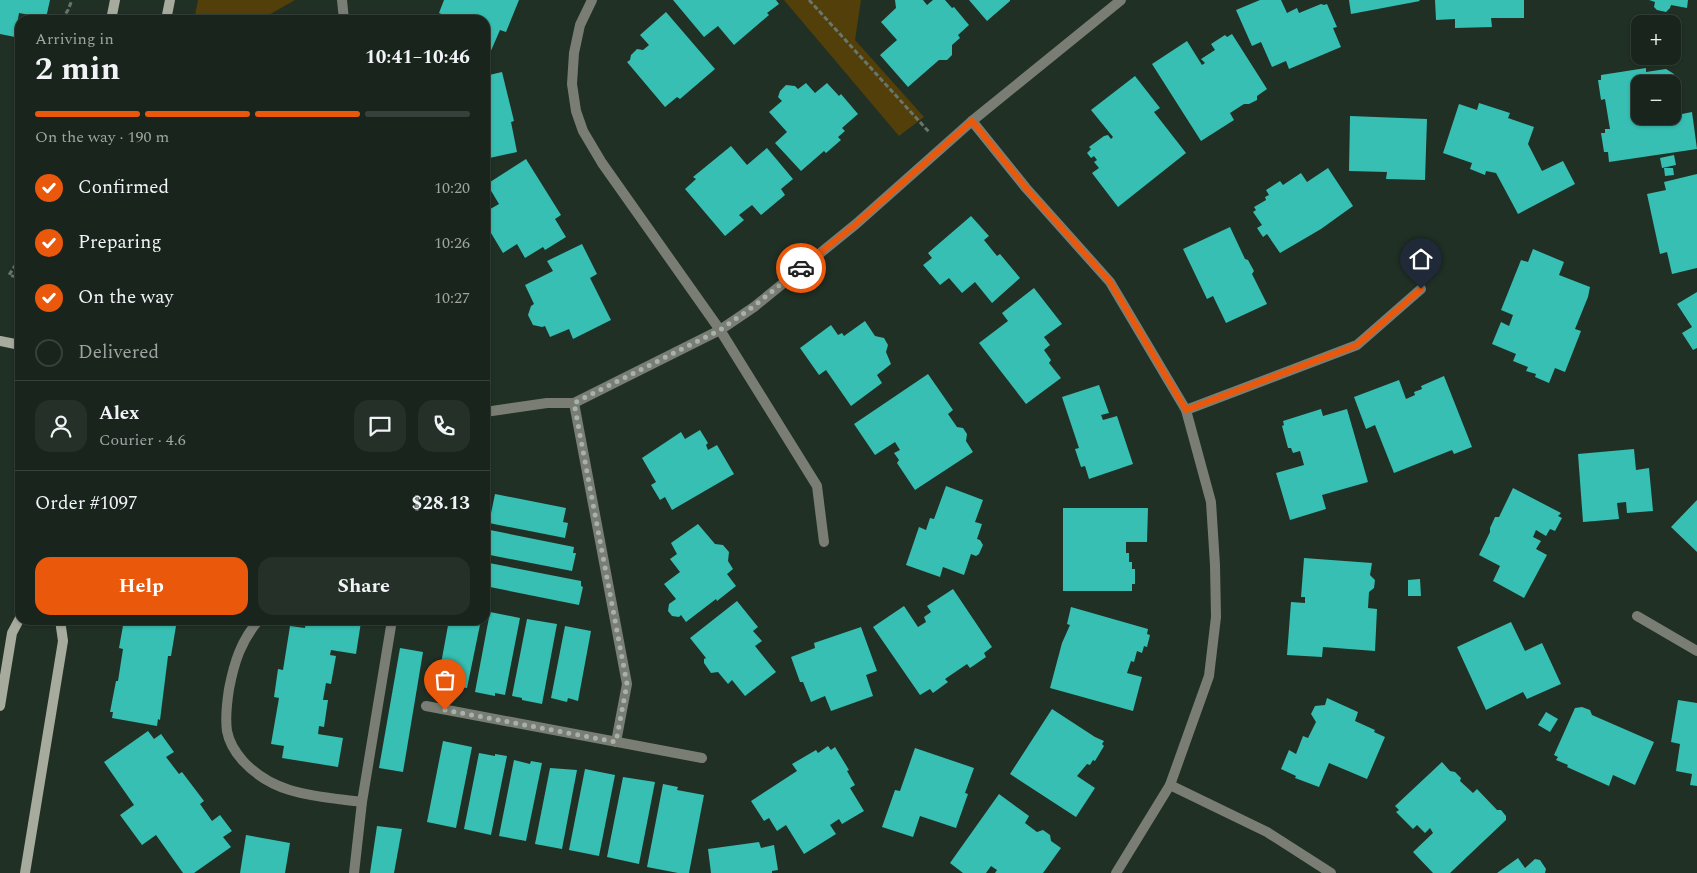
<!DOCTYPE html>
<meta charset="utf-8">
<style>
body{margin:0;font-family:Spectral,serif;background:#253029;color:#f1f3f6;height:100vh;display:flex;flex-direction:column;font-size:19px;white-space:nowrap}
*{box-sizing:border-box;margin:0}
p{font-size:16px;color:#9fa4a3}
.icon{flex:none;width:28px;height:28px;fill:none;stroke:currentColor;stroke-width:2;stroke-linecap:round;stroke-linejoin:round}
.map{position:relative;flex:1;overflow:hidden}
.panel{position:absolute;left:15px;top:15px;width:475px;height:610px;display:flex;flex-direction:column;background:#18241c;border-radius:15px;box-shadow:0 1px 4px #0004,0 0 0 1px #36413b}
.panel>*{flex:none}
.fabs{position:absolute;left:1631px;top:15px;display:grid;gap:10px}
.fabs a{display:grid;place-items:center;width:50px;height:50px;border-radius:10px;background:#18241c;box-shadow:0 1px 4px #0004,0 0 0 1px #36413b;font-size:25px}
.pin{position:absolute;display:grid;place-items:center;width:42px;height:42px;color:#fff;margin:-51px -21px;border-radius:50% 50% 50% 0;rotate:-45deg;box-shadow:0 0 5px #0007}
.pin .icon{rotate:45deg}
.courier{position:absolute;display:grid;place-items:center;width:50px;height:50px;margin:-25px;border:4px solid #ea580c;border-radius:50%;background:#fff;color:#222;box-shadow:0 1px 6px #0007}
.summary em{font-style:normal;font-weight:700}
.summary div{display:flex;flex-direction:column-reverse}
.summary{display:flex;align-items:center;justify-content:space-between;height:85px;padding:0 20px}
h1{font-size:32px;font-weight:700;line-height:38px}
.bar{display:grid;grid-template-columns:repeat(4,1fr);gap:8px 5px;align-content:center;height:60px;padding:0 20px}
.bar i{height:6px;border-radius:4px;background:#36413b}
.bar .current{background:#ea580c}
.bar p{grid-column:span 4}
.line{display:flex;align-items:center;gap:12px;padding:0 20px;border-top:1px solid #36413b}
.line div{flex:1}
.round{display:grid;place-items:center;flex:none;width:52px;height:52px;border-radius:15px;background:#253029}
ol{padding:0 20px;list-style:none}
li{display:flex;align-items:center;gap:15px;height:55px}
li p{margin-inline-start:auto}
li .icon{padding:5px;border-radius:50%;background:#ea580c;color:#fff;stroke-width:4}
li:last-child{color:#9fa4a3}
li i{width:28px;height:28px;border:2px solid #36413b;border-radius:50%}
.primary-button{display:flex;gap:10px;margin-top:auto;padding:10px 20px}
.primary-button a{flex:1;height:58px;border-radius:15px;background:#ea580c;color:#fff;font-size:20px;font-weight:700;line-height:58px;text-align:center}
.primary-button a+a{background:#253029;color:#f1f3f6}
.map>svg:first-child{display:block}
.green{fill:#533f0a}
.building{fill:#36bfb2}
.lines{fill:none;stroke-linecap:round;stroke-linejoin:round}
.path{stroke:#68766c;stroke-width:3;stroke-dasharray:5 2.5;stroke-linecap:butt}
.street{stroke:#7a7d74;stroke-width:10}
.secondary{stroke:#a7ab9d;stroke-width:10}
.done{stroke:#a6b2a9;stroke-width:5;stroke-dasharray:0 9}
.route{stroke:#ea580c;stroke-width:6}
</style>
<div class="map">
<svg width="1697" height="873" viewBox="0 0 1697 873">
<rect width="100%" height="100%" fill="#203025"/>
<!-- green -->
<g class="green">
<path d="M 198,0 L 295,0 L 260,20 L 194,20 Z"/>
<path d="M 784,0 L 861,0 L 855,40 L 924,117 L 899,136 Z"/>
</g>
<!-- building -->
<g class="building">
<path d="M 0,0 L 50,0 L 46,18 L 19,13 L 15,37 L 0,34 Z"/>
<path d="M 444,0 L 519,0 L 506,32 L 500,30 L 490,53 L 485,51 L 485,20 L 455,20 L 439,13 Z"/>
<path d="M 673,0 L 776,0 L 779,4 L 767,13 L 769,15 L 734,45 L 718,26 L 704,37 Z"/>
<path d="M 895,0 L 923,0 L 927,5 L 933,0 L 945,0 L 952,8 L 954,7 L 969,25 L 958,35 L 960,38 L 952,45 L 952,55 L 947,60 L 939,60 L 908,87 L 880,55 L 897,40 L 881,22 L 896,8 Z"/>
<path d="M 969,0 L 1010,0 L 1010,1 L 987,21 Z"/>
<path d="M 1260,0 L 1281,0 L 1287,13 L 1297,8 L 1299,13 L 1321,4 L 1324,5 L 1327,4 L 1337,27 L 1333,28 L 1341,47 L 1289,69 L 1286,61 L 1272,67 L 1261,42 L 1252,46 L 1236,10 Z"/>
<path d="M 1349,0 L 1419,0 L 1420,1 L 1351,14 Z"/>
<path d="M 1435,0 L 1524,0 L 1524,18 L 1491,18 L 1492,27 L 1455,28 L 1455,19 L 1436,20 Z"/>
<path d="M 1649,0 L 1688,0 L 1687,8 L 1671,5 L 1670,8 L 1666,12 L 1657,10 L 1654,7 L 1655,2 Z"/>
<path d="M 666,12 L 715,69 L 680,99 L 677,97 L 665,107 L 627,62 L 630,60 L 631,55 L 637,49 L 643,50 L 649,45 L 640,35 Z"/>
<path d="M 1232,34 L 1267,89 L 1257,96 L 1257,100 L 1249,104 L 1244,104 L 1230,113 L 1234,120 L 1201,141 L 1152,64 L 1187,41 L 1202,65 L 1205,63 L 1201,59 L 1215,50 L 1211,44 L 1225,35 L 1227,37 Z"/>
<path d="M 1646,68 L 1646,72 L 1666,69 L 1674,74 L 1676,89 L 1672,94 L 1672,84 L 1640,84 L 1640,116 L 1672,116 L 1692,112 L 1697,149 L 1609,162 L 1608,152 L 1604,152 L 1601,133 L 1605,133 L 1605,129 L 1610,129 L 1605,99 L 1601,100 L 1598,80 L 1601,80 L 1601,75 Z"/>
<path d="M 502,72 L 514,121 L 511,122 L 517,152 L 485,159 L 485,76 Z"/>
<path d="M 1135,76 L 1160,108 L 1154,112 L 1186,153 L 1118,207 L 1092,173 L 1099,168 L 1094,162 L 1097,160 L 1094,156 L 1091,158 L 1087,153 L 1091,149 L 1089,147 L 1104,136 L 1108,135 L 1111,139 L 1113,137 L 1091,110 Z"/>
<path d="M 806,83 L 815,93 L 827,83 L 839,96 L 841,94 L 858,114 L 842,128 L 845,131 L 838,137 L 841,140 L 826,153 L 824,151 L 801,171 L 775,143 L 787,132 L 769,112 L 782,101 L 778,97 L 780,91 L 786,85 L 795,86 L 798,89 Z"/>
<path d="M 1479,103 L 1510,113 L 1508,118 L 1534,127 L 1528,144 L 1542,171 L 1563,161 L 1575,184 L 1518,214 L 1496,173 L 1486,171 L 1485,175 L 1470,169 L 1472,163 L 1443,153 L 1459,104 L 1477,110 Z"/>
<path d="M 1350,116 L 1427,119 L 1425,180 L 1386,179 L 1387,172 L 1349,171 Z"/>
<path d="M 731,146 L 747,165 L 767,148 L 793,179 L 781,189 L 785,195 L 761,215 L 752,205 L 739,215 L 744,220 L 725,236 L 685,189 L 696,179 L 693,177 Z"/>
<path d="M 1674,155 L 1676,165 L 1662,168 L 1660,158 Z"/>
<path d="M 526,159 L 561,215 L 555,219 L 566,237 L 545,250 L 543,247 L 525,258 L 517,244 L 503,253 L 485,223 L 485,212 L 499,204 L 487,184 Z"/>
<path d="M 1328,168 L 1353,206 L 1321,229 L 1280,253 L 1267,234 L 1263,237 L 1257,228 L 1262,225 L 1253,212 L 1256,210 L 1254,207 L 1266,200 L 1265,197 L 1269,195 L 1266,190 L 1280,181 L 1283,185 L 1301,173 L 1307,182 Z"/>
<path d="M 1664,168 L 1673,168 L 1674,175 L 1665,176 Z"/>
<path d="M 1697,174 L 1697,268 L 1672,274 L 1667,252 L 1660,254 L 1647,194 L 1666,190 L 1664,182 Z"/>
<path d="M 971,216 L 989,236 L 984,240 L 997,256 L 1000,254 L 1020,278 L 992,303 L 975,282 L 962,293 L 949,278 L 940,285 L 923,265 L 932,258 L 928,253 Z"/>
<path d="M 1230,227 L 1245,259 L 1248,260 L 1254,271 L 1252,274 L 1267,304 L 1226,323 L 1213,296 L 1207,299 L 1183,249 Z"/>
<path d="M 582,244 L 597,274 L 590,278 L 611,320 L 573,339 L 569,329 L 550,337 L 545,326 L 542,327 L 533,325 L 528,315 L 531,306 L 534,304 L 525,285 L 553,271 L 547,261 Z"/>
<path d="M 1533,249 L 1564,262 L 1559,275 L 1590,287 L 1588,297 L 1575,329 L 1581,331 L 1565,372 L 1555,368 L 1549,383 L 1535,377 L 1536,374 L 1526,371 L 1528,367 L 1513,361 L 1516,354 L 1492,344 L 1501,322 L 1509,326 L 1513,315 L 1501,310 L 1521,260 L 1528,262 Z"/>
<path d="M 1034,288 L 1062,324 L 1044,337 L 1050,345 L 1044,350 L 1051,360 L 1049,363 L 1061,378 L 1026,404 L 979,343 L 1008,321 L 1002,313 Z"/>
<path d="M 1697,292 L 1697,348 L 1693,350 L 1682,333 L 1692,327 L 1677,304 Z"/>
<path d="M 865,321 L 875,336 L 884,338 L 888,345 L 886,352 L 891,364 L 877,375 L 882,383 L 851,406 L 826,370 L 819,375 L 800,348 L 831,325 L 838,335 L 842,333 L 844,336 Z"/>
<path d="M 928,374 L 953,410 L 948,414 L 957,427 L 963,428 L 967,434 L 966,441 L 973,452 L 915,490 L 897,463 L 899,460 L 894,453 L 900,450 L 895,442 L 875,455 L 854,424 Z"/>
<path d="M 1444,376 L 1472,447 L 1454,454 L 1452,450 L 1394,473 L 1375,425 L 1366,429 L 1354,397 L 1399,380 L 1406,399 L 1415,395 L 1414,392 L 1422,389 L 1421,386 Z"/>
<path d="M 1099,385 L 1109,413 L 1101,415 L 1103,420 L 1117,416 L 1133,464 L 1089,479 L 1085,466 L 1081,467 L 1075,449 L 1079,448 L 1062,397 Z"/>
<path d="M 1321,409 L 1323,416 L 1347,409 L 1368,482 L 1322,495 L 1326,509 L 1290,520 L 1276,473 L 1304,465 L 1300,451 L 1293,453 L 1291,448 L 1288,448 L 1282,426 L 1284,425 L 1283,421 Z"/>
<path d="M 700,430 L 708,443 L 706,445 L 708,450 L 717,445 L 734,474 L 672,510 L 665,497 L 660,500 L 651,485 L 656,482 L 642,458 L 681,432 L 685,439 Z"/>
<path d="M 1634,449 L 1636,470 L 1649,468 L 1653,511 L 1627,513 L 1626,502 L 1617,503 L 1619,519 L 1583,522 L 1578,454 Z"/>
<path d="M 946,486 L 983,500 L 975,522 L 982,524 L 977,539 L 980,540 L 983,545 L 979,554 L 976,556 L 971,554 L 964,575 L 943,567 L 940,577 L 906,565 L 919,527 L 926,530 L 930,518 L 934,519 Z"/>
<path d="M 1513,488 L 1561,513 L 1558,516 L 1562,518 L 1555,531 L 1550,529 L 1546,536 L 1536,530 L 1533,537 L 1541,541 L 1536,549 L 1547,555 L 1524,598 L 1493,581 L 1500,566 L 1479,555 L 1490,532 L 1490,528 L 1495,517 L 1499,517 Z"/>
<path d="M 495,494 L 566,508 L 563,522 L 568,523 L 565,538 L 489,523 Z"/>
<path d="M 1697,500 L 1697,552 L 1671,527 Z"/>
<path d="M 1063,508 L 1148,508 L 1147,542 L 1126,542 L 1126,553 L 1129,553 L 1129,562 L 1132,562 L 1132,569 L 1135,569 L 1135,584 L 1132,584 L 1132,591 L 1063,591 Z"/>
<path d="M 698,524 L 715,544 L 723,545 L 729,552 L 728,561 L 733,569 L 727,574 L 736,586 L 717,601 L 716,599 L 686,622 L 681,615 L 679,617 L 672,616 L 668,611 L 669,604 L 676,599 L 664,584 L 680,572 L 670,559 L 677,554 L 671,543 Z"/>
<path d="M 485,529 L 574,547 L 573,553 L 576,553 L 572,571 L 485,554 Z"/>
<path d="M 1304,558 L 1372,563 L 1370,575 L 1375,580 L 1374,588 L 1369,592 L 1368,608 L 1377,609 L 1375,651 L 1323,647 L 1322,657 L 1287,655 L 1291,602 L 1305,603 L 1305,597 L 1301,597 Z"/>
<path d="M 489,563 L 581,581 L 581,586 L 583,587 L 579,605 L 485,586 Z"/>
<path d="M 1420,579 L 1421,596 L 1408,596 L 1408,580 Z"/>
<path d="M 953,589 L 992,647 L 984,653 L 986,657 L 970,668 L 967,664 L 945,679 L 948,682 L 933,693 L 930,689 L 920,695 L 873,627 L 904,606 L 918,627 L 926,622 L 924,617 L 931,612 L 927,606 Z"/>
<path d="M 737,601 L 758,627 L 753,631 L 762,641 L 755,646 L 776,672 L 745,696 L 732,680 L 728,684 L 718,672 L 711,673 L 704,663 L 704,659 L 706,658 L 690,638 Z"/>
<path d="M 1071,607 L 1148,629 L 1147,634 L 1150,635 L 1147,647 L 1144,646 L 1142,653 L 1137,651 L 1134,662 L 1131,661 L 1127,673 L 1142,677 L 1133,711 L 1050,688 L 1062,643 L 1070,625 L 1067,624 Z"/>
<path d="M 490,612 L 520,618 L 505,695 L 495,693 L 495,696 L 475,692 Z"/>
<path d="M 527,619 L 557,624 L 542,704 L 522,700 L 522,698 L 512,696 Z"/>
<path d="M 124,620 L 177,620 L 171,656 L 168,656 L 160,720 L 158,719 L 157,726 L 112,718 L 113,712 L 110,712 L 116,681 L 118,681 L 123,649 L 119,648 Z"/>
<path d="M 306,620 L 350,620 L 361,622 L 356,654 L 331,650 L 330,655 L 336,656 L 331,684 L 326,683 L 323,700 L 328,700 L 324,727 L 319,726 L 318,734 L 343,738 L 338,767 L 282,758 L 284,746 L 271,744 L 279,698 L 274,697 L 278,669 L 283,670 L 290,626 L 305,628 Z"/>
<path d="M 449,620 L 481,620 L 467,688 L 448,685 L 448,682 L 438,680 Z"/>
<path d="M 1511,622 L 1525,651 L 1542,643 L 1561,684 L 1527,699 L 1523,692 L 1486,710 L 1457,647 Z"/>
<path d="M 565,626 L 591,631 L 578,701 L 568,698 L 567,702 L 551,698 Z"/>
<path d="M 861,627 L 877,671 L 866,675 L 873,696 L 831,711 L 825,696 L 811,702 L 803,682 L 800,682 L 791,657 L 815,648 L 814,643 Z"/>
<path d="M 400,648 L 423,652 L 403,772 L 379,768 Z"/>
<path d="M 1327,698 L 1358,712 L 1355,721 L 1375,730 L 1374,732 L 1385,737 L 1367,779 L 1329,763 L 1319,787 L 1295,778 L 1296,776 L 1281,769 L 1289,750 L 1296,754 L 1303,736 L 1308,738 L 1316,722 L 1311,714 L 1315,706 L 1325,705 Z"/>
<path d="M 1678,700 L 1697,703 L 1697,786 L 1690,785 L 1692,774 L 1676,771 L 1680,744 L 1671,742 Z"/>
<path d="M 1582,707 L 1590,710 L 1592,715 L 1654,742 L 1635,785 L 1613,775 L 1609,786 L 1567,767 L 1568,765 L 1556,760 L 1558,757 L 1554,755 L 1575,708 Z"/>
<path d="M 1052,709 L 1095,737 L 1104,741 L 1102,744 L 1104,746 L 1095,761 L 1093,760 L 1090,765 L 1087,764 L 1077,776 L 1095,788 L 1076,817 L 1010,774 Z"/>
<path d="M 1546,712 L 1558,719 L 1550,732 L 1538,725 Z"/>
<path d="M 148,731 L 154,739 L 161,734 L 174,752 L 166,757 L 179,774 L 182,772 L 204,801 L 200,804 L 212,821 L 220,815 L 232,831 L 223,837 L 231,847 L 194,873 L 183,873 L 156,835 L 142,845 L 120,815 L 134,805 L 104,762 Z"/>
<path d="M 443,741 L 472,747 L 456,828 L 427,822 Z"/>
<path d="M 828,746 L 831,750 L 835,747 L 849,770 L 847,771 L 855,785 L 850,788 L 864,811 L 842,824 L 839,819 L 830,825 L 836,834 L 804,854 L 786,825 L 777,831 L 769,818 L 764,821 L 751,801 L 797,771 L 792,764 L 816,750 L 818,753 Z"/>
<path d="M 915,748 L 974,768 L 965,793 L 968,794 L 956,828 L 920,816 L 913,837 L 882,827 L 895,790 L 900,791 Z"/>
<path d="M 479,753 L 495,756 L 495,754 L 507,756 L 491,835 L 464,829 Z"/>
<path d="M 514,760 L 530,764 L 531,761 L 542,763 L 526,841 L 499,836 Z"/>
<path d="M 1442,762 L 1450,771 L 1455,772 L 1461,778 L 1460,781 L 1473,793 L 1477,789 L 1497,810 L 1501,810 L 1506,816 L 1506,820 L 1450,873 L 1433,873 L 1413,852 L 1433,833 L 1430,828 L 1425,833 L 1417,825 L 1413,829 L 1396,812 L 1399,810 L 1395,806 Z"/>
<path d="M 550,768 L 577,770 L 562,849 L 535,844 Z"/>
<path d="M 585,769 L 615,775 L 599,856 L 569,850 Z"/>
<path d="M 623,777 L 655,782 L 639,864 L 607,857 Z"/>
<path d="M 663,784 L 678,787 L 677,790 L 704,795 L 689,873 L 678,873 L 647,867 Z"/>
<path d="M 999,794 L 1029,816 L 1025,823 L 1037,832 L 1043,830 L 1050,835 L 1051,841 L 1061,848 L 1043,873 L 995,873 L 997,870 L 991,866 L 986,873 L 963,873 L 950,863 Z"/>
<path d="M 377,826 L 402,829 L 394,873 L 370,873 Z"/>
<path d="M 246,835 L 290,843 L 285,873 L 240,873 Z"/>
<path d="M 759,842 L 761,848 L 774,845 L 778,870 L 772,871 L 772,873 L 711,873 L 708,849 Z"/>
<path d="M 1518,858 L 1525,868 L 1535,859 L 1540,860 L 1546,869 L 1545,873 L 1497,873 Z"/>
</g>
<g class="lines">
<!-- path -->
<g class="path">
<path d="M 809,0 L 929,132"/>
<path d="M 62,20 L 68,10 L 72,0"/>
<path d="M 20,186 C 16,196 14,201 20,210"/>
<path d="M 20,258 L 9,275 L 20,278"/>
</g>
<!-- street -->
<g class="street">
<path d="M 342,0 L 344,20"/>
<path d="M 592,0 L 580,25 L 574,53 L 572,84 L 576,111 L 583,131 L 602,163 L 720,330 L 817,486 L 824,542"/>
<path d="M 972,121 L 1026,188 L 1110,282 L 1186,410 L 1211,502 L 1215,565 L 1216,617 L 1209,676 L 1170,785 L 1116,873"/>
<path d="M 574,403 L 627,684 L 616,742"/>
<path d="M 1186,410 L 1357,345 L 1421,289"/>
<path d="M 485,412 L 547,403 L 574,403 L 720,330 L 754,307 L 856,224 L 972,121 L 1121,0"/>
<path d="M 1637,616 L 1697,651"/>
<path d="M 259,620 C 241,640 234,663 229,689 C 227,702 225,717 227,731 C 229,742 235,752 243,761 C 275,796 318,796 362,802"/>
<path d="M 426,706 L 702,758"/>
<path d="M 1170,785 L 1267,832 L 1331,873"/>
<path d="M 354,873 L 362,802 L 392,620"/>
</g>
<!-- secondary -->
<g class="secondary">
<path d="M 111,20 L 115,0"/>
<path d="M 166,20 L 170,0"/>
<path d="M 0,341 L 20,345"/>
<path d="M 0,706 L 12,633 L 20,618"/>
<path d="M 25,873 L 63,641 L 60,620"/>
</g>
</g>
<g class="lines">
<!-- done -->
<path class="done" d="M 445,710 L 616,742 L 627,684 L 574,403 L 720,330 L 754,306 L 801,268"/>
<!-- route -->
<path class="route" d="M 801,268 L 856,224 L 972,121 L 1026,188 L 1110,282 L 1186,410 L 1357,345 L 1421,289"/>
</g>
</svg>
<div class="fabs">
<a>+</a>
<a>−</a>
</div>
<div class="pin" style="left:445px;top:710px;background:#ea580c"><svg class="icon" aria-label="bag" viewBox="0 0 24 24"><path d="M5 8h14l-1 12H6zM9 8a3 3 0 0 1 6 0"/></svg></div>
<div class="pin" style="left:1421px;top:289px;background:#1f2937"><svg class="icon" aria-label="home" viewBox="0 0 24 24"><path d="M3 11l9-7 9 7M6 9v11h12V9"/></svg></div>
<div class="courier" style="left:801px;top:268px"><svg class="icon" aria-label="car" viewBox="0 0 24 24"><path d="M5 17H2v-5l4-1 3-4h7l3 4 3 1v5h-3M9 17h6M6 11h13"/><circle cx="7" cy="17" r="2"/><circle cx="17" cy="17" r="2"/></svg></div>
<section class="panel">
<div class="summary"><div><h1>2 min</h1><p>Arriving in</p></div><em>10:41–10:46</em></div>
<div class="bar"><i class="current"></i><i class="current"></i><i class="current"></i><i></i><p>On the way · 190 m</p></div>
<ol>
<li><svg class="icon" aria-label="check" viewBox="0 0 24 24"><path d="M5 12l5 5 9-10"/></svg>Confirmed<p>10:20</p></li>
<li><svg class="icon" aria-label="check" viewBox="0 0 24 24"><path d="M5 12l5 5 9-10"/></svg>Preparing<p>10:26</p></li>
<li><svg class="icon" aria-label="check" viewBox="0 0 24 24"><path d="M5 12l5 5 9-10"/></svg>On the way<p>10:27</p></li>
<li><i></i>Delivered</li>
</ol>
<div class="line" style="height:90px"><a class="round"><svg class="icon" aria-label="person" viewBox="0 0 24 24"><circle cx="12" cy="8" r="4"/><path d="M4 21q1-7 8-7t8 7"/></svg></a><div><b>Alex</b><p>Courier · 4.6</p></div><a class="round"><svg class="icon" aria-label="chat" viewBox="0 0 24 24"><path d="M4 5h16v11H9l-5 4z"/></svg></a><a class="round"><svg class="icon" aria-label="phone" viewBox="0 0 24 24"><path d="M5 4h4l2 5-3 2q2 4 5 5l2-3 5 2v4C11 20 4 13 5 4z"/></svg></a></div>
<div class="line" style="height:65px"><div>Order #1097</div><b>$28.13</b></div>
<div class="primary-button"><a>Help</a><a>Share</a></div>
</section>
</div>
